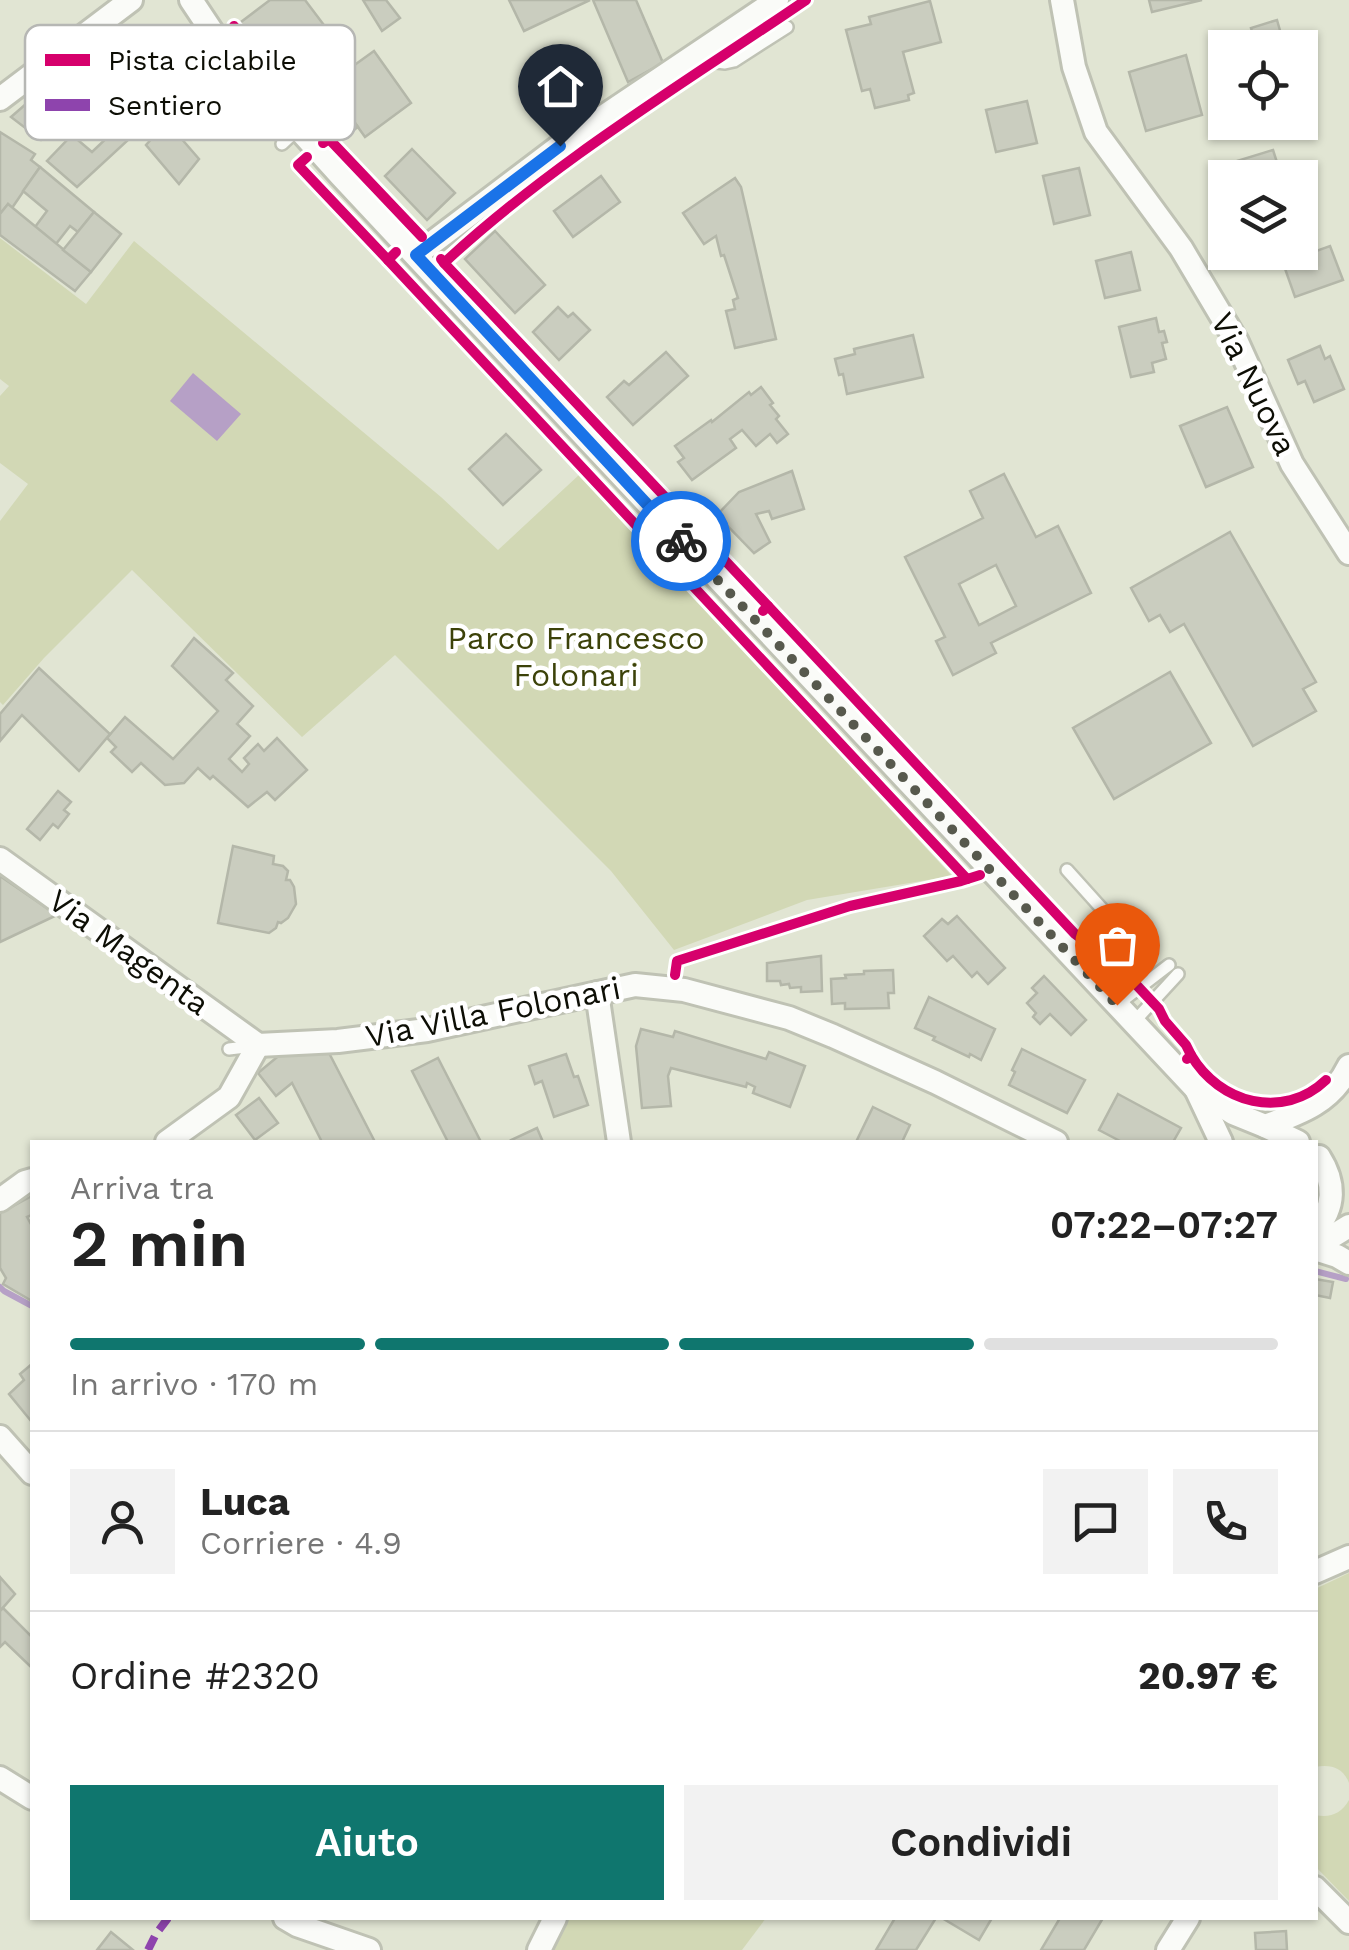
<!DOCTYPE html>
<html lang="it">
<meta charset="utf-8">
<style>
body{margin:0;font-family:"Work Sans",sans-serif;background:#f2f2f2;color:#222;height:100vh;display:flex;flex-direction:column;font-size:38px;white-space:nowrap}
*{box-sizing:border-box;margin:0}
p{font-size:32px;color:#767676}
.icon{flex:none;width:55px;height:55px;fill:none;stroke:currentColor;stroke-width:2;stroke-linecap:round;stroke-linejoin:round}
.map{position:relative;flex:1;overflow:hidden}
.panel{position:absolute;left:30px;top:1140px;width:1288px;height:780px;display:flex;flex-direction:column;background:#fff;border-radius:0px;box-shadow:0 2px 8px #0004}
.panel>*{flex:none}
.controls{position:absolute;left:1208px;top:30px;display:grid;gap:20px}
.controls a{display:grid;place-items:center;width:110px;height:110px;border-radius:0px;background:#fff;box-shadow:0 2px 8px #0004;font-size:50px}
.pin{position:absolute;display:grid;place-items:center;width:85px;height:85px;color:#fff;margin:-102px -42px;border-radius:50% 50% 50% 0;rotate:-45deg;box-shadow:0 0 10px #0007}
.pin .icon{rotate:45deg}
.courier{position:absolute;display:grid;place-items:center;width:100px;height:100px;margin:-50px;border:8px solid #1a73e8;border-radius:50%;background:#fff;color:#222;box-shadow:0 2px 12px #0007}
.headline em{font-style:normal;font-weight:600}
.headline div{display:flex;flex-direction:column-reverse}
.headline{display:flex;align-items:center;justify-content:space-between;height:170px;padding:0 40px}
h1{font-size:65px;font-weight:600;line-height:75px}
.bar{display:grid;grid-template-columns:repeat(4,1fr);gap:15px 10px;align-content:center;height:120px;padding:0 40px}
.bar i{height:12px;border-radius:8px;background:#e0e0e0}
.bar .on{background:#0f766e}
.bar p{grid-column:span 4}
.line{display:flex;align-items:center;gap:25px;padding:0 40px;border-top:2px solid #e0e0e0}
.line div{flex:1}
.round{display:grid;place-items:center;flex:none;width:105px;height:105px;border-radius:0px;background:#f2f2f2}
.action{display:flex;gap:20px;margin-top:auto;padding:20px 40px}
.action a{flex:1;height:115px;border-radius:0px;background:#0f766e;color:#fff;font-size:40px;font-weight:600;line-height:115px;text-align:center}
.action a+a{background:#f2f2f2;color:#222}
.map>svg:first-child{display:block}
.green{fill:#d2d8b5}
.water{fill:#b6a0c6}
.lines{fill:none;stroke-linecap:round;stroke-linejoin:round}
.stream{stroke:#b6a0c6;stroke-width:6}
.building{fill:#cacdbf;stroke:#b4b7a9;stroke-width:2.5;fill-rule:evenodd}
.lane-casing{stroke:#bfc2b4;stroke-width:16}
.street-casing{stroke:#bfc2b4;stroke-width:28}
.lane{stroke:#fafbf8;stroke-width:11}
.street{stroke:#fafbf8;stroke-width:22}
.quiet{stroke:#8e44ad;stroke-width:8;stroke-dasharray:15 8;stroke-linecap:butt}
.cycleway-casing{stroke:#fff;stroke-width:16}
.cycleway{stroke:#d6006c;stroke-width:10}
.done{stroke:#57594d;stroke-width:10;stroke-dasharray:0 18}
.route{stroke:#1a73e8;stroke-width:12}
.labels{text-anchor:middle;stroke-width:9;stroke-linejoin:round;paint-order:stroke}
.street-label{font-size:32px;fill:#0d0e05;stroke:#fff}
.park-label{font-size:32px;fill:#3c4209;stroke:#fff}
.key{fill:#fff;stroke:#b6b7b4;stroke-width:2.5}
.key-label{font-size:28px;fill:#0d0e05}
</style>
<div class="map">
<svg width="1349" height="1950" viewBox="0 0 1349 1950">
<rect width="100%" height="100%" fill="#e1e5d3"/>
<!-- green -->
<g class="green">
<path d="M 0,238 L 86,304 L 134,241 L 441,497 L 498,550 L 580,474 L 952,876 L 807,900 L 674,950 L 611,871 L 395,655 L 302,737 L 132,570 L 44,658 L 3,705 L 0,702 L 0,521 L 28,484 L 0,463 L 0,396 L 9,386 L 0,379 Z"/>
<path d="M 1349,1573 L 1349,1783 C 1343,1767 1330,1764 1315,1767 L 1315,1589 Z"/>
<path d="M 1349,1800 L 1349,1901 L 1315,1866 L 1315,1815 C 1330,1818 1341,1814 1349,1800 Z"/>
<path d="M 566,1918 L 766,1918 L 742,1950 L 550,1950 Z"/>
</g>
<!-- water -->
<path class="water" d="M 193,373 L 241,414 L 217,441 L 170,401 Z"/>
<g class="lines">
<!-- stream -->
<g class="stream">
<path d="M 1315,1271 L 1346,1279"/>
<path d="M 0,1287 L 4,1291 L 32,1306"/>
</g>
</g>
<!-- building -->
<g class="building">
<path d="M 270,0 L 305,0 L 348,57 L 293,99 L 237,25 Z"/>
<path d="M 363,0 L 386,0 L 400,18 L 382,31 Z"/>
<path d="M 509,0 L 590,0 L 524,31 Z"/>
<path d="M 593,0 L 636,0 L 663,63 L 628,82 Z"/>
<path d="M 1149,0 L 1202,0 L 1152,12 Z"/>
<path d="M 930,1 L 941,42 L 903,52 L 914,93 L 908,95 L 909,100 L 875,108 L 870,89 L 862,91 L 846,30 L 871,24 L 869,17 Z"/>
<path d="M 1277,20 L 1285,48 L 1229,48 L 1227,42 L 1253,35 L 1251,28 Z"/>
<path d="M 374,51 L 411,103 L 365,137 L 330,88 L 345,78 L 342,74 Z"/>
<path d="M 1186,55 L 1202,115 L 1146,131 L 1129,72 Z"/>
<path d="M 65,70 L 98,111 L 74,130 L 61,115 L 53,122 L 57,127 L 41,140 L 11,117 Z"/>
<path d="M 335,95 L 358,127 L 340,140 L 317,108 Z"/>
<path d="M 1027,101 L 1037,143 L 996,152 L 986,110 Z"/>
<path d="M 126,112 L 140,129 L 77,187 L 47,161 L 72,135 L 92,152 L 110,135 L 106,130 Z"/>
<path d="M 167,122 L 199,159 L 179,184 L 146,145 Z"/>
<path d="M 0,132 L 35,154 L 31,160 L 40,167 L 12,208 L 8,204 L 0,214 Z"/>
<path d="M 412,149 L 455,193 L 427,220 L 385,176 Z"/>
<path d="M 1273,150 L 1282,178 L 1225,178 L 1225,200 L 1214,168 Z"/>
<path d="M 40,167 L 94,212 L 78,232 L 70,226 L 56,244 L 35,227 L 47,211 L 23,191 Z"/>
<path d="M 1079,168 L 1090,215 L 1054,224 L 1043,176 Z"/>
<path d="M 601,176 L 620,202 L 573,237 L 554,211 Z"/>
<path d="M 735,178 L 741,187 L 776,339 L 735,348 L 726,311 L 735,309 L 733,300 L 738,298 L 724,255 L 721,256 L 716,236 L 704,244 L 683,213 Z"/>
<path d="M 8,204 L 91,272 L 75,291 L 0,235 L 0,214 Z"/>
<path d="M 94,212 L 121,234 L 91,272 L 63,250 Z"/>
<path d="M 495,231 L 545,285 L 515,313 L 465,259 Z"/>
<path d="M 1330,246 L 1343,280 L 1295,297 L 1283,263 Z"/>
<path d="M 1131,252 L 1140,290 L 1105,298 L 1096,261 Z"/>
<path d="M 558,307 L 568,317 L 573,313 L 590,330 L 559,360 L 533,332 Z"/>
<path d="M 1156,318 L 1159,332 L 1164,331 L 1167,342 L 1162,343 L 1166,359 L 1152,363 L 1154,372 L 1131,377 L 1119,327 Z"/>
<path d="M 913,335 L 923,377 L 847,394 L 843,374 L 839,375 L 835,359 L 855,354 L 854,349 Z"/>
<path d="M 1320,346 L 1325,359 L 1330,356 L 1344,389 L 1314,402 L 1305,381 L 1298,384 L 1288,360 Z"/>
<path d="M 666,352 L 688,376 L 633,425 L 607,397 L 624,381 L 629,385 Z"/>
<path d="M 761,387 L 773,403 L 770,405 L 779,416 L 776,419 L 788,434 L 777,443 L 770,434 L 756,446 L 742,430 L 730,439 L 736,448 L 692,480 L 678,462 L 684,458 L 675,446 L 711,420 L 712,422 L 749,392 L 751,395 Z"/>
<path d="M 1227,407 L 1253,467 L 1206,487 L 1180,426 Z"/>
<path d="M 506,434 L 541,470 L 503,505 L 469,469 Z"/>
<path d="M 792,471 L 804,509 L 772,519 L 769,511 L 756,514 L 770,542 L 754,553 L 717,515 L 739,492 Z"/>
<path d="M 1004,474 L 1036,537 L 1058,526 L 1091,593 L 991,643 L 996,653 L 953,675 L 936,641 L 945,637 L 905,557 L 983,518 L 970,491 ZM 996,565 L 1016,606 L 979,625 L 959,584 Z"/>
<path d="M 1230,532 L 1316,682 L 1303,689 L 1316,711 L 1253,746 L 1184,624 L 1170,632 L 1160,615 L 1149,621 L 1131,588 Z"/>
<path d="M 194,638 L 233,673 L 226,680 L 253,706 L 237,724 L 250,736 L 229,759 L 242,772 L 249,764 L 244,758 L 258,744 L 264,751 L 277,738 L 307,770 L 275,800 L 267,792 L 248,807 L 213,776 L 210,779 L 198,768 L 184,783 L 165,785 L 141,763 L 132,772 L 111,752 L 116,747 L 107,738 L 125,717 L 173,759 L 218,711 L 172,666 Z"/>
<path d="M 39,668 L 110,734 L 79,771 L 22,715 L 0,741 L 0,714 Z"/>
<path d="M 1170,672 L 1211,743 L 1114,799 L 1073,728 Z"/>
<path d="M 58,791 L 71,802 L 64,810 L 69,814 L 58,828 L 53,824 L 40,840 L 27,829 Z"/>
<path d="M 233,846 L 274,856 L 273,864 L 283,866 L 288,871 L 286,880 L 290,880 L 294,887 L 296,904 L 288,918 L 281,923 L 278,922 L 276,928 L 269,933 L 218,923 Z"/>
<path d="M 0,876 L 57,915 L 0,942 Z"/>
<path d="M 957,916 L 1005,968 L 988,984 L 977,972 L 972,977 L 953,956 L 947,961 L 924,936 L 942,919 L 948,924 Z"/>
<path d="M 821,956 L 822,991 L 801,992 L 801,987 L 790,988 L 789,984 L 781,985 L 780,981 L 767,981 L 767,963 Z"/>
<path d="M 893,970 L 894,993 L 888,993 L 889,1008 L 845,1009 L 845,1003 L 832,1004 L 831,979 L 846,978 L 845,975 L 864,974 L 864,971 Z"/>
<path d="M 1044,976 L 1086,1020 L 1071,1035 L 1050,1014 L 1040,1024 L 1033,1017 L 1036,1013 L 1027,1003 L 1037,993 L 1032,988 Z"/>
<path d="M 929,997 L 995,1029 L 981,1060 L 970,1054 L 969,1057 L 933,1040 L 935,1037 L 915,1028 Z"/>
<path d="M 641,1029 L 673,1037 L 675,1031 L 766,1059 L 769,1052 L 805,1066 L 790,1107 L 753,1093 L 755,1087 L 747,1083 L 746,1087 L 671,1068 L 668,1076 L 671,1106 L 642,1108 L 636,1046 Z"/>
<path d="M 1022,1049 L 1085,1080 L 1067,1113 L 1009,1085 L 1015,1072 L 1012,1070 Z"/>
<path d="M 328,1051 L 375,1142 L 322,1142 L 292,1083 L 276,1096 L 258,1073 L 282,1053 Z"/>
<path d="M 566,1054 L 574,1077 L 578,1076 L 588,1105 L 554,1117 L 542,1081 L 535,1084 L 529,1066 Z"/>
<path d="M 438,1058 L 481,1142 L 448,1142 L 412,1071 Z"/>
<path d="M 1118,1094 L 1181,1128 L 1173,1142 L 1122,1142 L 1099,1130 Z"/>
<path d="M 259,1098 L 278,1123 L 255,1140 L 236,1115 Z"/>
<path d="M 873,1107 L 910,1125 L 902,1142 L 856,1142 Z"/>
<path d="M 537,1128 L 543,1142 L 512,1142 L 511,1140 Z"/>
<path d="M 32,1196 L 32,1215 L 27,1217 L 32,1226 L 32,1301 L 3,1284 L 6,1278 L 0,1268 L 0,1213 Z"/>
<path d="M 1315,1279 L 1333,1282 L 1330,1298 L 1315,1295 Z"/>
<path d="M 32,1364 L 32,1420 L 31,1421 L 9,1394 L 24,1380 L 20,1374 Z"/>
<path d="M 0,1577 L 15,1594 L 0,1611 Z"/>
<path d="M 3,1608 L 32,1637 L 32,1663 L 30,1666 L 5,1642 L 0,1647 L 0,1611 Z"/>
<path d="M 895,1918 L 936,1918 L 916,1950 L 876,1950 Z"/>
<path d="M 942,1918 L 992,1918 L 979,1940 Z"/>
<path d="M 1060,1918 L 1103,1918 L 1084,1950 L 1041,1950 Z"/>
<path d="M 1286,1931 L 1287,1950 L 1256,1950 L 1255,1933 Z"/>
<path d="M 111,1932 L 133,1950 L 97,1950 Z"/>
</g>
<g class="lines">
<!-- lane casing -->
<g class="lane-casing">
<g id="lane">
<path d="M 692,59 L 725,63 L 734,61 L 787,27"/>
<path d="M 282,144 L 298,129"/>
<path d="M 1067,870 L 1112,920 L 1072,958"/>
<path d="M 1117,1005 L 1169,965"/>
<path d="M 1133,1023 L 1178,974"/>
<path d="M 229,1049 L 254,1046"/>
</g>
</g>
<!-- street casing -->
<g class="street-casing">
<g id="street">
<path d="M 191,0 L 215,36 L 341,176 L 1196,1089 L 1233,1113 L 1265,1126 L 1298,1142"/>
<path d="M 1062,0 L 1074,67 L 1096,132 L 1181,248 L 1237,342 L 1292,464 L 1349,553"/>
<path d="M 0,99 L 131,0"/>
<path d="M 416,255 L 560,146 L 777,0"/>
<path d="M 0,859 L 258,1045"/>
<path d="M 597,993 L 619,1142"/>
<path d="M 258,1045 L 338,1041 L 427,1030 L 635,985 L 684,990 L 789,1018 L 833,1036 L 935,1082 L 1056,1142"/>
<path d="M 1196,1089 L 1221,1142"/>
<path d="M 1265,1126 C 1301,1113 1332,1102 1349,1066"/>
<path d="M 167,1142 L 229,1097 L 258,1045"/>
<path d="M 0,1200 L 25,1182 L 32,1180"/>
<path d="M 1315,1230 C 1336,1207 1335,1182 1319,1157"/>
<path d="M 1315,1247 L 1349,1226"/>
<path d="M 1315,1249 L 1337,1256 L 1349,1263"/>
<path d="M 0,1437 L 32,1473"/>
<path d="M 1315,1572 L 1349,1557"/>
<path d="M 0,1778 L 32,1798"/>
<path d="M 1315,1888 L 1349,1922"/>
<path d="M 285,1918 L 297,1925 L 369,1950"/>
<path d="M 539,1950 L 555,1918"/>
<path d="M 1168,1950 L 1188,1918"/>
</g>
</g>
<!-- lane -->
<use href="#lane" class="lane"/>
<!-- street -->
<use href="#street" class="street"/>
<!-- quiet -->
<path class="quiet" d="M 148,1950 L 156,1934 L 168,1918"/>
<!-- cycleway casing -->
<g class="cycleway-casing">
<g id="cycleway">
<path d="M 234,26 L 292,100 L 329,139"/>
<path d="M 323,143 L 329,139 L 422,237"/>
<path d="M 307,157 L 298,165 L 388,260"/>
<path d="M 396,252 L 388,260 L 967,879"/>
<path d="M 441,259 L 444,263 C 554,161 683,84 806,0"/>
<path d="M 444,263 L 768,606 L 763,611"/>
<path d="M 768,606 L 1075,934 L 1098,951 L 1125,979 L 1129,977 L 1159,1009 L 1165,1021 L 1186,1045 L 1191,1055 L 1187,1059"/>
<path d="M 675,975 L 677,961 L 850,906 L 961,881 L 980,875"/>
<path d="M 1191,1055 C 1219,1103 1283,1121 1326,1080"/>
</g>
</g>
<!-- cycleway -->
<use href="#cycleway" class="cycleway"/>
</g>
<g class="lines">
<!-- done -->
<path class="done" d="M 681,541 L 1117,1005"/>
<!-- route -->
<path class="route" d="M 560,146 L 416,255 L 681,541"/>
</g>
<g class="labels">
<!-- street labels -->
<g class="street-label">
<text transform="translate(1254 384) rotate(64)" y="11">Via Nuova</text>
<text transform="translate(129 952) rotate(36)" y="11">Via Magenta</text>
<text transform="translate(493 1012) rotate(-11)" y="11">Via Villa Folonari</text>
</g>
<!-- park labels -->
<g class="park-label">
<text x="576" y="649">Parco Francesco<tspan x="576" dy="37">Folonari</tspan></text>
</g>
</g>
<!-- legend -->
<rect x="25" y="25" width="330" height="115" rx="15" class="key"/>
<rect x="45" y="54" width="45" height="12" fill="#d6006c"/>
<rect x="45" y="99" width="45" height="12" fill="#8e44ad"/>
<g class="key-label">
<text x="108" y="70">Pista ciclabile</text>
<text x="108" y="115">Sentiero</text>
</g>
</svg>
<div class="controls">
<a><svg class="icon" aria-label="locate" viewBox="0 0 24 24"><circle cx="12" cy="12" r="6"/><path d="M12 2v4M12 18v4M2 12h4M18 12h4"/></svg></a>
<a><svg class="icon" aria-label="layers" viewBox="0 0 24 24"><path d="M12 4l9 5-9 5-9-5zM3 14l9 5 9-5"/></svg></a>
</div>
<div class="pin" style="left:1117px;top:1005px;background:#ea580c"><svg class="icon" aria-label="bag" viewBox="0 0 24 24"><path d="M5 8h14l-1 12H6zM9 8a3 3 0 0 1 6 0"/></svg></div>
<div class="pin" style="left:560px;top:146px;background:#1f2937"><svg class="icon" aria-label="home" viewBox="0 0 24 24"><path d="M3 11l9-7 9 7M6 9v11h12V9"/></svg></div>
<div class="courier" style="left:681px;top:541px"><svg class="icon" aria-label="bike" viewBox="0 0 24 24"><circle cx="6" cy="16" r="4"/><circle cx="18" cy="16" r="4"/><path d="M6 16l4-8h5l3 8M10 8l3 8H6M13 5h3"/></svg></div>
<section class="panel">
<div class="headline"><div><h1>2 min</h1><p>Arriva tra</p></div><em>07:22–07:27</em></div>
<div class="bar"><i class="on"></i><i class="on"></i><i class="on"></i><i></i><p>In arrivo · 170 m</p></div>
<div class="line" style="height:180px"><a class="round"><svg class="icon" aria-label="person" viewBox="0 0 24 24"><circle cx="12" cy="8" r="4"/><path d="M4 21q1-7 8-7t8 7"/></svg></a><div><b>Luca</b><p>Corriere · 4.9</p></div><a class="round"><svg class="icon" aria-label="chat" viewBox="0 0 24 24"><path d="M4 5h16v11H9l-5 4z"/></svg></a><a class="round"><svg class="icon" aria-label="phone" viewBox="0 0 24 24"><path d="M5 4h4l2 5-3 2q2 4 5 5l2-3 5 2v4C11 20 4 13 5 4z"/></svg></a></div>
<div class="line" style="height:130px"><div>Ordine #2320</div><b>20.97 €</b></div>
<div class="action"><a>Aiuto</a><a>Condividi</a></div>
</section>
</div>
